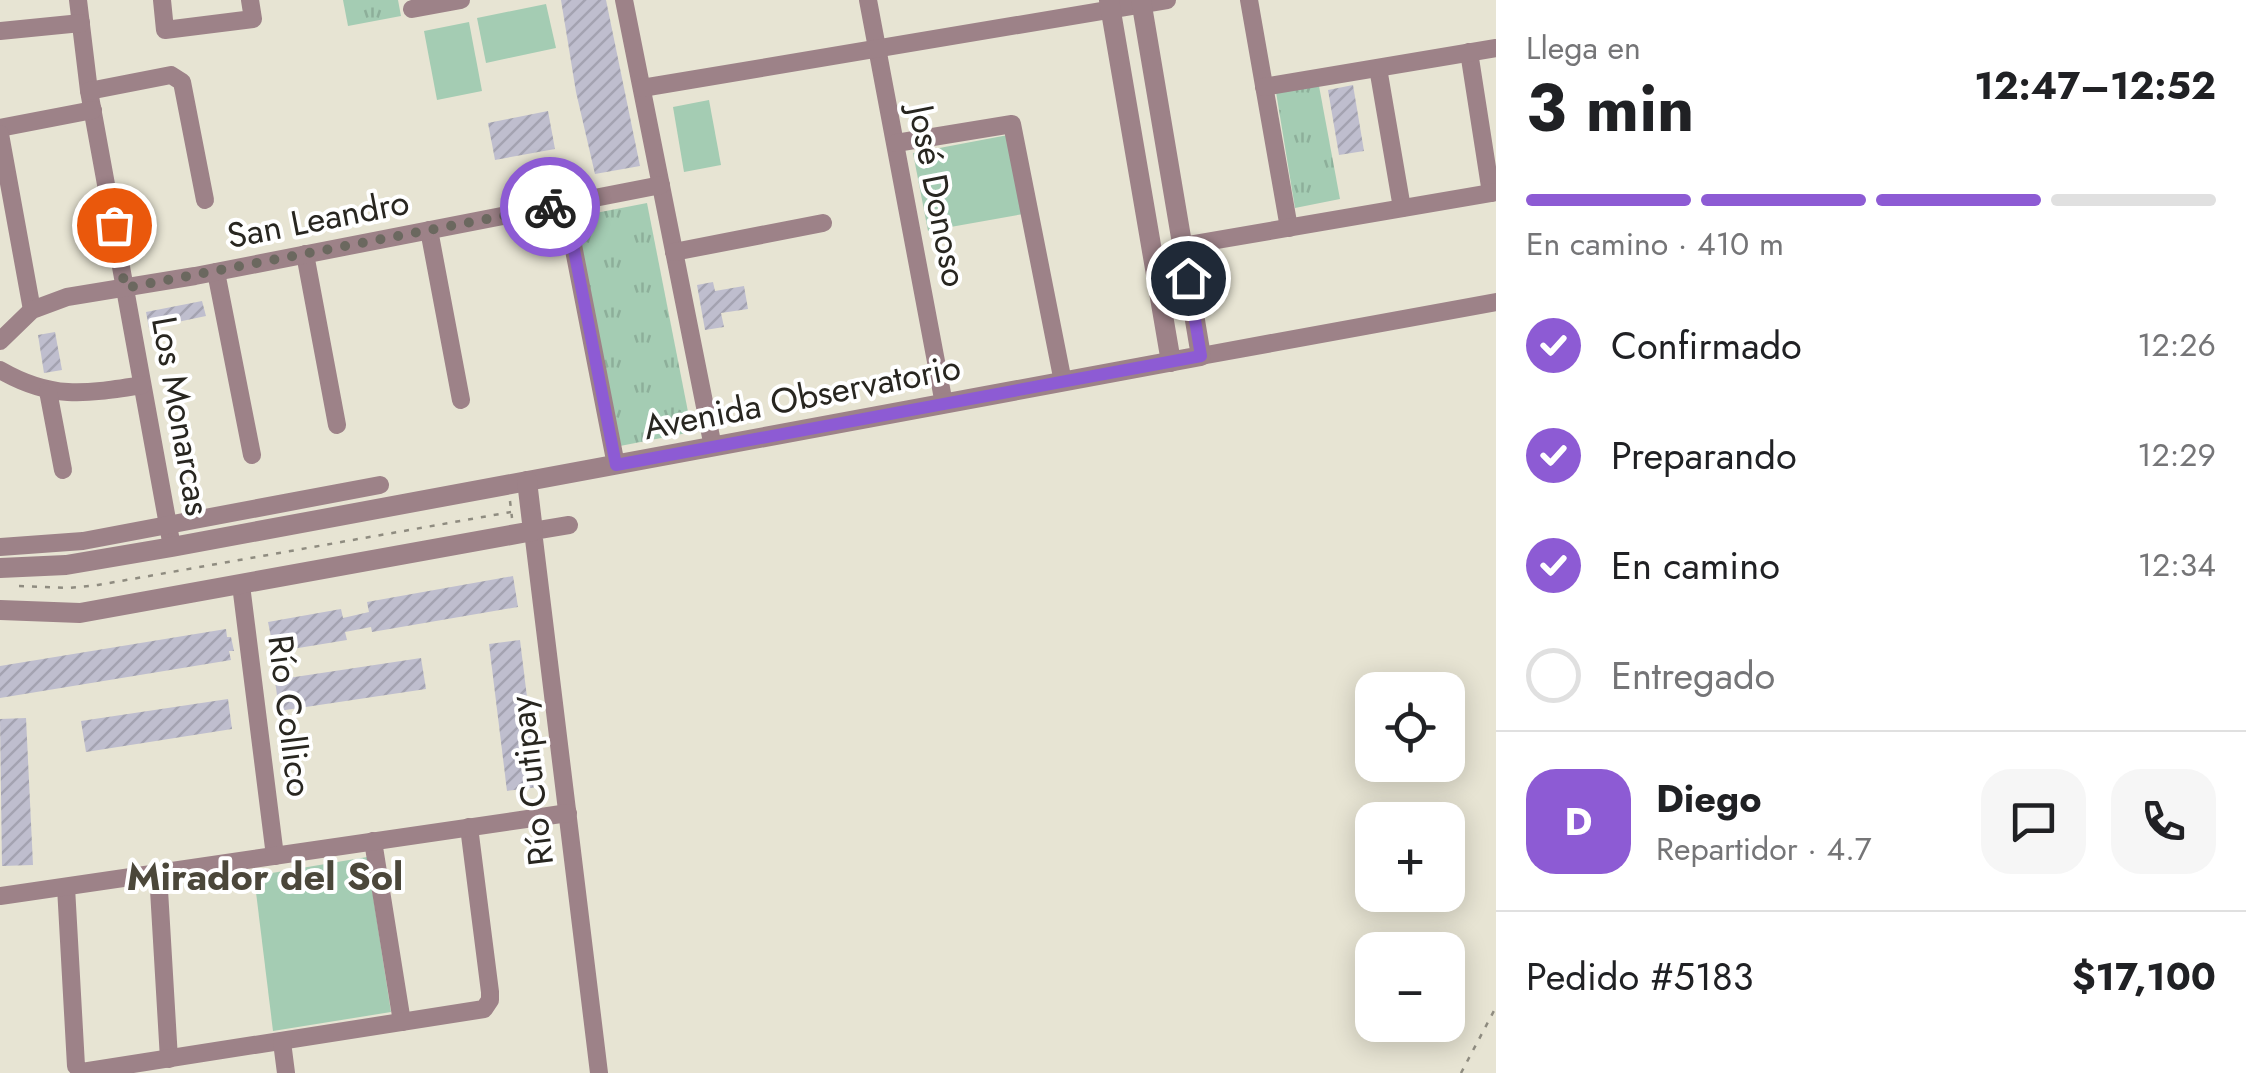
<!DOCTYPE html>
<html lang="es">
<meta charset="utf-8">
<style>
body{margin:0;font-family:Jost,sans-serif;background:#f6f6f6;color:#202124;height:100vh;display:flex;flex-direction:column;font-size:38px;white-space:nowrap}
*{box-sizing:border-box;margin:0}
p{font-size:32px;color:#757577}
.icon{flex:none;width:55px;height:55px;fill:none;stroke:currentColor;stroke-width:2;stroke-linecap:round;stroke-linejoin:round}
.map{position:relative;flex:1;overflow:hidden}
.drawer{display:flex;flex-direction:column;background:#fff;width:750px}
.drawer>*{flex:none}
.fabs{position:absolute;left:1355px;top:672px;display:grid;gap:20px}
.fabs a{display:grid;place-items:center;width:110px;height:110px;border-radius:20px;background:#fff;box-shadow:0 5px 25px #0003;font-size:50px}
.pin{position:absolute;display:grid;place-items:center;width:85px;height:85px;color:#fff;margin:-42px;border:5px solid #fff;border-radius:50%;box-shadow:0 2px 10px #0007}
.courier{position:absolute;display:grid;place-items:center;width:100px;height:100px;margin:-50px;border:8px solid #8d5bd4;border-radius:50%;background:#fff;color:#222;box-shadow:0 2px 12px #0007}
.headline em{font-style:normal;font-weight:700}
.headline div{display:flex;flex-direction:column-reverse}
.headline{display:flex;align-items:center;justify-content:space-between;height:170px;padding:0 30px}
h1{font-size:65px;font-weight:700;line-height:75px}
.bar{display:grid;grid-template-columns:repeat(4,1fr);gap:15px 10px;align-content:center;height:120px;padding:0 30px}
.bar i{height:12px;border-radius:8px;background:#e0e0e0}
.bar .selected{background:#8d5bd4}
.bar p{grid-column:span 4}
.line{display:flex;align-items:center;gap:25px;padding:0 30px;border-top:2px solid #e0e0e0}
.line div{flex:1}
.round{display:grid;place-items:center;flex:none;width:105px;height:105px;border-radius:30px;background:#f6f6f6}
ol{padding:0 30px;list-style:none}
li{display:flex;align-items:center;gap:30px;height:110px}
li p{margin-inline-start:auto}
li .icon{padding:10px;border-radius:50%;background:#8d5bd4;color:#fff;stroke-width:4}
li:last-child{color:#757577}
li i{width:55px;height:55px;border:5px solid #e0e0e0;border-radius:50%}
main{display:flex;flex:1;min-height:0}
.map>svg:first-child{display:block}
.grass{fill:url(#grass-tufts)}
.green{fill:#a4ccb3}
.building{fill:url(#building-hatch)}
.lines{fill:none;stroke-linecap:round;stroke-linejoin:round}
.path{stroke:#8f8c80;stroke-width:2.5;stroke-dasharray:5 8;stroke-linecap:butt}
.minor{stroke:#9d8288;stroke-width:18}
.tertiary{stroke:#9d8288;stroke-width:20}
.done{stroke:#6b685f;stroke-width:10;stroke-dasharray:0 18}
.route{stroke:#8d5bd4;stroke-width:12}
.labels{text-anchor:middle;stroke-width:8;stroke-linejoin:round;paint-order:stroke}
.street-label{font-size:35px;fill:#282620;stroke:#fff}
.neighbourhood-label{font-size:38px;font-weight:bold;fill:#4b473a;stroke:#fff}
</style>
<main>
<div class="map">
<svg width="1496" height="1073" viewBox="0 0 1496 1073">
<defs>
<pattern id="grass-tufts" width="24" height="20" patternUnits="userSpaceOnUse" patternTransform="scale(2.5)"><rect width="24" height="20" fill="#a4ccb3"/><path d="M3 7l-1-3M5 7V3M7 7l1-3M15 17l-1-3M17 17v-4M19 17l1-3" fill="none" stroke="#8daf9a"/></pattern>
<pattern id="building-hatch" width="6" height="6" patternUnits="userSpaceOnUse" patternTransform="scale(2.5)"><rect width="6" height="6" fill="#bfbece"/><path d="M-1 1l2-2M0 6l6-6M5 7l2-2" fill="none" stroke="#a4a3b1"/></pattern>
</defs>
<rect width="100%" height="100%" fill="#e7e4d3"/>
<!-- grass -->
<g class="grass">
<path d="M 343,0 L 398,0 L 401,16 L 348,26 Z"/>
<path d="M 1319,86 L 1340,199 L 1295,208 L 1276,92 Z"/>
<path d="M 647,203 L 692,432 L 620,446 L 575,217 Z"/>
</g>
<!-- green -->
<g class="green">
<path d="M 546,4 L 556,48 L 486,63 L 477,18 Z"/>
<path d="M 469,22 L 482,91 L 437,100 L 424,31 Z"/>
<path d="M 709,100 L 721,165 L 684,172 L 673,107 Z"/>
<path d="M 1008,135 L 1023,214 L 928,231 L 913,153 Z"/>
<path d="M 367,857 L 391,1012 L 273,1031 L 254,876 Z"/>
</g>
<!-- building -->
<g class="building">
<path d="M 561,0 L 606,0 L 640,166 L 595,174 L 576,92 Z"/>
<path d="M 1353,85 L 1364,151 L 1339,155 L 1328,90 Z"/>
<path d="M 548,111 L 555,149 L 495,160 L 488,123 Z"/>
<path d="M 713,282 L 715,291 L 744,286 L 748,309 L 721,313 L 724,327 L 705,330 L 697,285 Z"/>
<path d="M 202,301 L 206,316 L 149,328 L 146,312 Z"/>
<path d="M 55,332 L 62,370 L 44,373 L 38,335 Z"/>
<path d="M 513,576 L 518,607 L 372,632 L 371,627 L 345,632 L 347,640 L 274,652 L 268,622 L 341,609 L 343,618 L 369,612 L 367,602 Z"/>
<path d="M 226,629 L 227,637 L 231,637 L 234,651 L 229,651 L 231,660 L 0,698 L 0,666 Z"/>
<path d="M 520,640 L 538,787 L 507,791 L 489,644 Z"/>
<path d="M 421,658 L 426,689 L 279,711 L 275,680 Z"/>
<path d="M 228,699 L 232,729 L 86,752 L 81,721 Z"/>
<path d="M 26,718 L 33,865 L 2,866 L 0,719 Z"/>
</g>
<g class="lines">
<!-- path -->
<g class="path">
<path d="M 510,501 L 512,518"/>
<path d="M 19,586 L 68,588 L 98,585 L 511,512"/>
<path d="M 1461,1073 L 1496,1007"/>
</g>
<!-- minor -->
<g class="minor">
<path d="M 78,0 L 89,91 L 172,547"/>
<path d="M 162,0 L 165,30 L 253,19 L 250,0"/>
<path d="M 624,0 L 713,447"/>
<path d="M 868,0 L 944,404"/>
<path d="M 1249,0 L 1289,228"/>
<path d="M 412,9 L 461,0"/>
<path d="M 0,31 L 81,23"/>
<path d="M 1469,52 L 1491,193"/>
<path d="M 1378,68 L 1402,208"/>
<path d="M 1264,87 L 1496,48"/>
<path d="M 642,88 L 1167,0"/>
<path d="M 89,91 L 171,75 L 182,82 L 205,200"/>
<path d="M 0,128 L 93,110"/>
<path d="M 0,134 L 32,310"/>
<path d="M 896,143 L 1012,124 L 1063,382"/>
<path d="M 565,204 L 616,465"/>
<path d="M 429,230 L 461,400"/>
<path d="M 1182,246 L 1496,192"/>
<path d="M 674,252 L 823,223"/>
<path d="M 305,254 L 337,425"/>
<path d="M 216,272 L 252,455"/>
<path d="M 0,341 L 32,310 L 67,297 L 195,276 L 661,185"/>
<path d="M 1201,356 L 1496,302"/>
<path d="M 0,370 C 52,400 85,394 142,385"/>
<path d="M 48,391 L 63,470"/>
<path d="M 569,525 L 533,531 L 599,1073"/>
<path d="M 0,547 L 83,541 L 380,485"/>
<path d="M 241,585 L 275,856"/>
<path d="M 373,841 L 402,1022"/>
<path d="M 158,873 L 169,1059"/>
<path d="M 66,887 L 76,1066 L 82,1072 L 484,1009 L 490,1000 L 490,992 L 469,827"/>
<path d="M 0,896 L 568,813"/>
<path d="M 282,1042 L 286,1073"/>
</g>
<!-- tertiary -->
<g class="tertiary">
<path d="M 1109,0 L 1171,362"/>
<path d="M 0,568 L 66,565 L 172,547 L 1201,356 L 1141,0"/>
<path d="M 0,610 L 80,613 L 533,531 L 527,481"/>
</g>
</g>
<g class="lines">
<!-- done -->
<path class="done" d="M 114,225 L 125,288 L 550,207"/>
<!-- route -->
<path class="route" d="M 550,207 L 565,204 L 616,465 L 1201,356 L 1188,278"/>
</g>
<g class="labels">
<!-- street labels -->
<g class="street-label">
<text transform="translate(938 196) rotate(79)" y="12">José Donoso</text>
<text transform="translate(318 219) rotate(-11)" y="12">San Leandro</text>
<text transform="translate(802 397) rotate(-11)" y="12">Avenida Observatorio</text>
<text transform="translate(181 416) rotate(80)" y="12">Los Monarcas</text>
<text transform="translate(290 716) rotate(83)" y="12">Río Collico</text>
<text transform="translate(531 781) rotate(-97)" y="12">Río Cutipay</text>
</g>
<!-- neighbourhood labels -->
<g class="neighbourhood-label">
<text x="265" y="890">Mirador del Sol</text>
</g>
</g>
</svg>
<div class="fabs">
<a><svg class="icon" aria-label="locate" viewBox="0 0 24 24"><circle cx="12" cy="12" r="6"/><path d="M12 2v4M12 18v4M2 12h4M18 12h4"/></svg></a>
<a>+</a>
<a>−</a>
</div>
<div class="pin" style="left:114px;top:225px;background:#ea580c"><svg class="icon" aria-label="bag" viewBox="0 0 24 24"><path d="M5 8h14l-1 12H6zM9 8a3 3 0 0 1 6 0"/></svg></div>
<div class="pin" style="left:1188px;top:278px;background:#1f2937"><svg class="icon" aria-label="home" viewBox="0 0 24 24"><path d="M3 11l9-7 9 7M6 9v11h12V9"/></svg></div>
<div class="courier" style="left:550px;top:207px"><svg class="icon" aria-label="bike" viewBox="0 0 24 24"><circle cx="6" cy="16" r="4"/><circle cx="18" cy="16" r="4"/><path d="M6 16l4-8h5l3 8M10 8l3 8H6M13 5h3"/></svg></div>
</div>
<section class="drawer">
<div class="headline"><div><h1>3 min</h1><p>Llega en</p></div><em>12:47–12:52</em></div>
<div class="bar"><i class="selected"></i><i class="selected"></i><i class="selected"></i><i></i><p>En camino · 410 m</p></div>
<ol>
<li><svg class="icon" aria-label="check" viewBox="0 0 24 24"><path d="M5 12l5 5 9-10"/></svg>Confirmado<p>12:26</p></li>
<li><svg class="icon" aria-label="check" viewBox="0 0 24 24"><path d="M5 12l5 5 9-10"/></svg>Preparando<p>12:29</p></li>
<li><svg class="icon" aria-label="check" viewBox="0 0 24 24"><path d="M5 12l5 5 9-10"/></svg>En camino<p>12:34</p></li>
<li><i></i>Entregado</li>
</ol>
<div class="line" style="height:180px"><b class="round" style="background:#8d5bd4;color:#fff">D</b><div><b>Diego</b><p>Repartidor · 4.7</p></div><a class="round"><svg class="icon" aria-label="chat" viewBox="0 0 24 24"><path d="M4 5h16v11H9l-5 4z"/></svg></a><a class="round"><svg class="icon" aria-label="phone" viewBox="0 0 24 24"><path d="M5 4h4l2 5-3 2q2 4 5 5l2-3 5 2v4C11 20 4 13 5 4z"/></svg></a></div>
<div class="line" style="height:130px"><div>Pedido #5183</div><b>$17,100</b></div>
</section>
</main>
